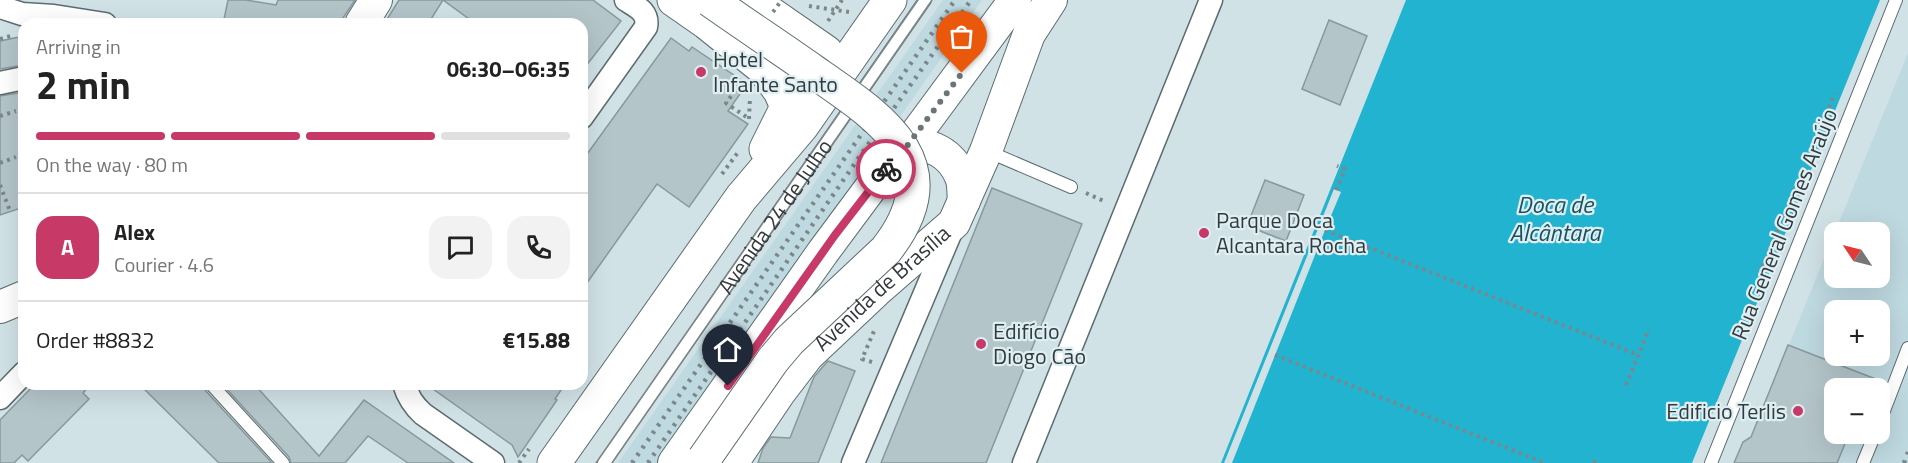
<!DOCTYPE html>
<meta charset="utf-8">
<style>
body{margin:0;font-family:"Titillium Web",sans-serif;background:#f2f2f2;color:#222;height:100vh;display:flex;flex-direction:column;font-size:22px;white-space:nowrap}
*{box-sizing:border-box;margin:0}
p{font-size:20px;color:#767676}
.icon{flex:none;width:33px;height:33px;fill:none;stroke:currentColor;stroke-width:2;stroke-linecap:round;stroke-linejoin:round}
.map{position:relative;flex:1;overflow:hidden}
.details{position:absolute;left:18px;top:18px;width:570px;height:372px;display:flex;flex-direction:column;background:#fff;border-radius:18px;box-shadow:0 6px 24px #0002}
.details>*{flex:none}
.needle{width:39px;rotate:305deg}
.tools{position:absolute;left:1824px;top:222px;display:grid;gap:12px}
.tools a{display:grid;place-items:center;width:66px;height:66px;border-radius:12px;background:#fff;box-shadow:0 6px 24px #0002;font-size:30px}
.pin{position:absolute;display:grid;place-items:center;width:51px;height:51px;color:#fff;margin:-62px -26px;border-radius:50% 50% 50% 0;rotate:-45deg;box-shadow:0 0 6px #0007}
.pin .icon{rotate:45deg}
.courier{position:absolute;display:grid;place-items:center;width:60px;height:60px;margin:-30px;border:4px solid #c73966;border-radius:50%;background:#fff;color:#222;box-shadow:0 2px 8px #0007}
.summary em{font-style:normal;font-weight:700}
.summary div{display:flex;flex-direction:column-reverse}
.summary{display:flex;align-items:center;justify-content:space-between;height:102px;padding:0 18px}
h1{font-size:39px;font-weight:700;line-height:45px}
.bar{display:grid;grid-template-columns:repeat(4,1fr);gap:9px 6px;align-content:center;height:72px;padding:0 18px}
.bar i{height:8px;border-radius:4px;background:#e0e0e0}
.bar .current{background:#c73966}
.bar p{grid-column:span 4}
.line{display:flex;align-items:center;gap:15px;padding:0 18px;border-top:2px solid #e0e0e0}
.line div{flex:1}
.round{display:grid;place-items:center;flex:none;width:63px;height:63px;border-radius:18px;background:#f2f2f2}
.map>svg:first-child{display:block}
.built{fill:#bfd9e1;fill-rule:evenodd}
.water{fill:#22b3d0}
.pier{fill:#d1e2e7}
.building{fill:#b4c5ca;stroke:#88999d;stroke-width:1.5}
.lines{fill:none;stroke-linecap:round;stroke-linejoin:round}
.lane-casing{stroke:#5c6c70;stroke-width:14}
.street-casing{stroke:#5c6c70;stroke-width:25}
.secondary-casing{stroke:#5c6c70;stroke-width:34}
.primary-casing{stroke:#5c6c70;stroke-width:35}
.path{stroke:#7c878a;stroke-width:4;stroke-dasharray:3 4.5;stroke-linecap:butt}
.lane{stroke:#fff;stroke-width:12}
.street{stroke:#fff;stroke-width:22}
.secondary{stroke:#fff;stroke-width:32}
.primary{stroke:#fff;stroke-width:33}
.tram{stroke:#7c878a;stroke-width:1.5}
.rail{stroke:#7c878a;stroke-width:4.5;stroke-dasharray:3 6;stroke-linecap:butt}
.primary-bridge-casing{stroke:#5c6c70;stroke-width:35;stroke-linecap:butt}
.path-bridge{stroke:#7c878a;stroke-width:4;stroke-dasharray:3 4.5;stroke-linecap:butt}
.primary-bridge{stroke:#fff;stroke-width:33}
.done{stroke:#6b7578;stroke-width:6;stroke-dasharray:0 10.8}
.route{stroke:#c73966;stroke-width:8}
.poi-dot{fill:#c73966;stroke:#deeff4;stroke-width:2}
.labels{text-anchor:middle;stroke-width:4.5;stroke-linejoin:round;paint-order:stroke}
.poi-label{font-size:22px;fill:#343a3c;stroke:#deeff4;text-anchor:start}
.street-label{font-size:22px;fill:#343a3c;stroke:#deeff4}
.water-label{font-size:24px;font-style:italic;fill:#1b525e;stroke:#deeff4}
</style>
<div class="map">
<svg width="1908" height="463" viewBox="0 0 1908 463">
<rect width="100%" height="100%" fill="#d1e2e7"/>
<!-- built -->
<g class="built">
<path d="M 943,0 L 982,0 L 657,463 L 618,463 Z"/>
<path d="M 1908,53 L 1908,463 L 1741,463 L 1834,234 L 1834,278 L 1880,278 L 1880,232 L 1835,232 ZM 1834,310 L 1880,310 L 1880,356 L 1834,356 ZM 1834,388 L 1880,388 L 1880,434 L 1834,434 Z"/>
</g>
<!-- water -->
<path class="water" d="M 1406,0 L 1880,0 L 1692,463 L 1221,463 Z"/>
<!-- pier -->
<path class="pier" d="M 1334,189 L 1341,192 L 1325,230 L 1232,463 L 1224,463 Z"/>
<!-- building -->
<g class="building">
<path d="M 228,0 L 246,0 L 276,5 L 278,0 L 355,0 L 339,24 L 223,24 Z"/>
<path d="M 399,0 L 443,0 L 428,24 L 384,24 Z"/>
<path d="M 443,0 L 593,0 L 621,21 L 582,71 L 582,24 L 476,24 Z"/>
<path d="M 1329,20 L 1367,36 L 1340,105 L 1302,89 Z"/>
<path d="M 24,36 L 24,65 L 0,69 L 0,41 Z"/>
<path d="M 671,38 L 689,51 L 692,47 L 747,84 L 728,111 L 748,124 L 689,207 L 657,184 L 582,290 L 582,161 Z"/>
<path d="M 24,92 L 24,207 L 0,215 L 0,96 Z"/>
<path d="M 1265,180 L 1304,195 L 1286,241 L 1247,226 Z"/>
<path d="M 992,188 L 1082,224 L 986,463 L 881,463 Z"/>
<path d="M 1788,345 L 1886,383 L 1884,388 L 1834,388 L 1834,434 L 1849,434 L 1837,463 L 1734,463 L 1743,442 L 1751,437 Z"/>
<path d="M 828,361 L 855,371 L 818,463 L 758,463 L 763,448 L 771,437 L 790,438 L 814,377 Z"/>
<path d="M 35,384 L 91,384 L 83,393 L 89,399 L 28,461 L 22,455 L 14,463 L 0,463 L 0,420 Z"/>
<path d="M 139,384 L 203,384 L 205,390 L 272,463 L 219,463 Z"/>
<path d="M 222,384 L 254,384 L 319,456 L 364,400 L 454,463 L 408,463 L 368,436 L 345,463 L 291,463 L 289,457 Z"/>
<path d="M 426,384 L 565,384 L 555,399 L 557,400 L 518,457 L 512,445 Z"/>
</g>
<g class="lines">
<!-- lane casing -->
<g class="lane-casing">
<g id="lane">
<path d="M 987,151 L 1071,187"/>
<path d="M 211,384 L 283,463"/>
<path d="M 1880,421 L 1908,348"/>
<path id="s1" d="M 604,463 L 925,0"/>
<path d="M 1711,463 L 1896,0"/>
<path d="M 1863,463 L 1875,434"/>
</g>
</g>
<!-- street casing -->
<g class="street-casing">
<g id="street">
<path d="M 0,7 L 22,14 L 54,16 L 105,24"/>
<path d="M 0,83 L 24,78"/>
<path d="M 582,117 L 646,27 C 649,12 637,7 626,0"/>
<path d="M 404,384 C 408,397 413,405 423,414 L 493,463"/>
<path d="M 0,398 L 24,373"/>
<path d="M 853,463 L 953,227"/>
<path d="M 1024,463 L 1211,0"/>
</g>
</g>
<!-- secondary casing -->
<g class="secondary-casing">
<g id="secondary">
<path d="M 361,24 L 376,0"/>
<path d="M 907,146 C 931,142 952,154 961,177 C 964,184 963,193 964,201"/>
<path d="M 0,307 L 24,297"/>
<path d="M 674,463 L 823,252 L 872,186 L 907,146 L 1015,0"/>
<path id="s2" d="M 732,463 L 779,393 L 808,355 L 876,291 L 954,223 L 986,151 L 1029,34 L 1051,0"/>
</g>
</g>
<!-- primary casing -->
<g class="primary-casing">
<g id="primary">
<path d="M 674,0 L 707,23 L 763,68 L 780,91 L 787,107"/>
<path d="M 751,0 L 826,52"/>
<path d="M 766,149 L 787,107 L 820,60"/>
<path d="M 554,463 L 741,198 L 802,126 L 890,0"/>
</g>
</g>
<!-- path -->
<g class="path">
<path d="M 809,6 L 849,12"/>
<path d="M 828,21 L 842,0"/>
<path d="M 0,39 L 14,35"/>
<path d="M 740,84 L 726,103 L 748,118"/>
<path d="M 0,116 L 16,111"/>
<path d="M 749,119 L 750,97"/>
<path d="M 0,163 L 16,157"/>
<path d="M 722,174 L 739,151"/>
<path d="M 0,185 L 10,211"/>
<path d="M 1336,190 L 1345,169 L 1337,166"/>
<path d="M 1086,193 L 1106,202"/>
<path d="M 1325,230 L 1638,355"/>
<path d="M 1751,318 L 1747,316 L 1763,277 L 1759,275 L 1835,93"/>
<path d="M 1275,355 L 1545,463"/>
<path d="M 872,362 L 862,359 L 874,331"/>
<path d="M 1626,385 L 1649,329"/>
<path d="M 519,463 L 529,449"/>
<path d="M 1594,463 L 1596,459"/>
</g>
<!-- lane -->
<use href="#lane" class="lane"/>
<!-- street -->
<use href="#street" class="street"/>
<!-- secondary -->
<use href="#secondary" class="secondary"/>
<!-- primary -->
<use href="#primary" class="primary"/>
<!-- tram -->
<g class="tram">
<path d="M 596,463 L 918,0"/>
<path d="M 612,463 L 932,0"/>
</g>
<!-- rail -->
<g class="rail">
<path d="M 632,463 L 955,0"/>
<path d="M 648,463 L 862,153 L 971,0"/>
<path d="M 1904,463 L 1908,452"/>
</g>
<!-- primary-bridge casing -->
<g class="primary-bridge-casing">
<path id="primary-bridge" d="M 704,459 L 773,360 L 789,341 L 886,250 C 954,163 881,118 813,71 C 779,47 744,24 710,0"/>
</g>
<!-- path-bridge -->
<path class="path-bridge" d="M 773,12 L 781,1"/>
<!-- primary-bridge -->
<use href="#primary-bridge" class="primary-bridge"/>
</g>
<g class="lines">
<!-- done -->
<path class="done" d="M 886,169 L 907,146 L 962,73"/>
<!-- route -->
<path class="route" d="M 728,386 L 835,235 L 886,169"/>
</g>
<!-- markers -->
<g class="poi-dot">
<circle cx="701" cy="72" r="6"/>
<circle cx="1204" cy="233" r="6"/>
<circle cx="981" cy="344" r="6"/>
<circle cx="1798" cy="411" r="6"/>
</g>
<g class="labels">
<!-- poi labels -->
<g class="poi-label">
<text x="713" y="67">Hotel<tspan x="713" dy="25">Infante Santo</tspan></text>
<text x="1216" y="228">Parque Doca<tspan x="1216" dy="25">Alcantara Rocha</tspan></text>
<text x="993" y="339">Edifício<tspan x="993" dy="25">Diogo Cão</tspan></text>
<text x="1786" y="419" text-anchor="end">Edificio Terlis</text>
</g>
<!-- street labels -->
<g class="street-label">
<text dy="8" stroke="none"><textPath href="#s1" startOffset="300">Avenida 24 de Julho</textPath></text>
<text transform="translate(1784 224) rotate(-68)" y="8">Rua General Gomes Araújo</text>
<text dy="8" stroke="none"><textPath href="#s2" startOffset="232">Avenida de Brasília</textPath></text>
</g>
<!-- water labels -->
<g class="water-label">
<text x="1555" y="213">Doca de<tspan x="1555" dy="28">Alcântara</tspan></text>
</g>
</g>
</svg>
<div class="tools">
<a><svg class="needle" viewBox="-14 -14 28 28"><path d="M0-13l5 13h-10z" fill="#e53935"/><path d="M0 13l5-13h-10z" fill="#767676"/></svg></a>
<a>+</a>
<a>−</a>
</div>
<div class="pin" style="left:962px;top:73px;background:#ea580c"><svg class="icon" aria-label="bag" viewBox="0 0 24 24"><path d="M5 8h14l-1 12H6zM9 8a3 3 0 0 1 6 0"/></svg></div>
<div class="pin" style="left:728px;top:386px;background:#1f2937"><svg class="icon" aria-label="home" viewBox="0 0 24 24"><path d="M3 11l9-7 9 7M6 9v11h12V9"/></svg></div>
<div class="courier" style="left:886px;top:169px"><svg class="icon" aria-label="bike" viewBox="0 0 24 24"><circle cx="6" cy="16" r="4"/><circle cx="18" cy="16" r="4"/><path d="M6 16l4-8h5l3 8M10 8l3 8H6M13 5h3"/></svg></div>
<section class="details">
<div class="summary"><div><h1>2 min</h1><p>Arriving in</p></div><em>06:30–06:35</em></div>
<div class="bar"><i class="current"></i><i class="current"></i><i class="current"></i><i></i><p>On the way · 80 m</p></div>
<div class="line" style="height:108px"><b class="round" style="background:#c73966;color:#fff">A</b><div><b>Alex</b><p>Courier · 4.6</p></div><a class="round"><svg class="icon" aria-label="chat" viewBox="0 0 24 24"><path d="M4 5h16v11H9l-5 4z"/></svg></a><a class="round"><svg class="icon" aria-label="phone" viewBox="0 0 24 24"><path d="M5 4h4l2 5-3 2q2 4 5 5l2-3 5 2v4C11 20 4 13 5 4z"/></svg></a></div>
<div class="line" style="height:78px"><div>Order #8832</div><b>€15.88</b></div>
</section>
</div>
